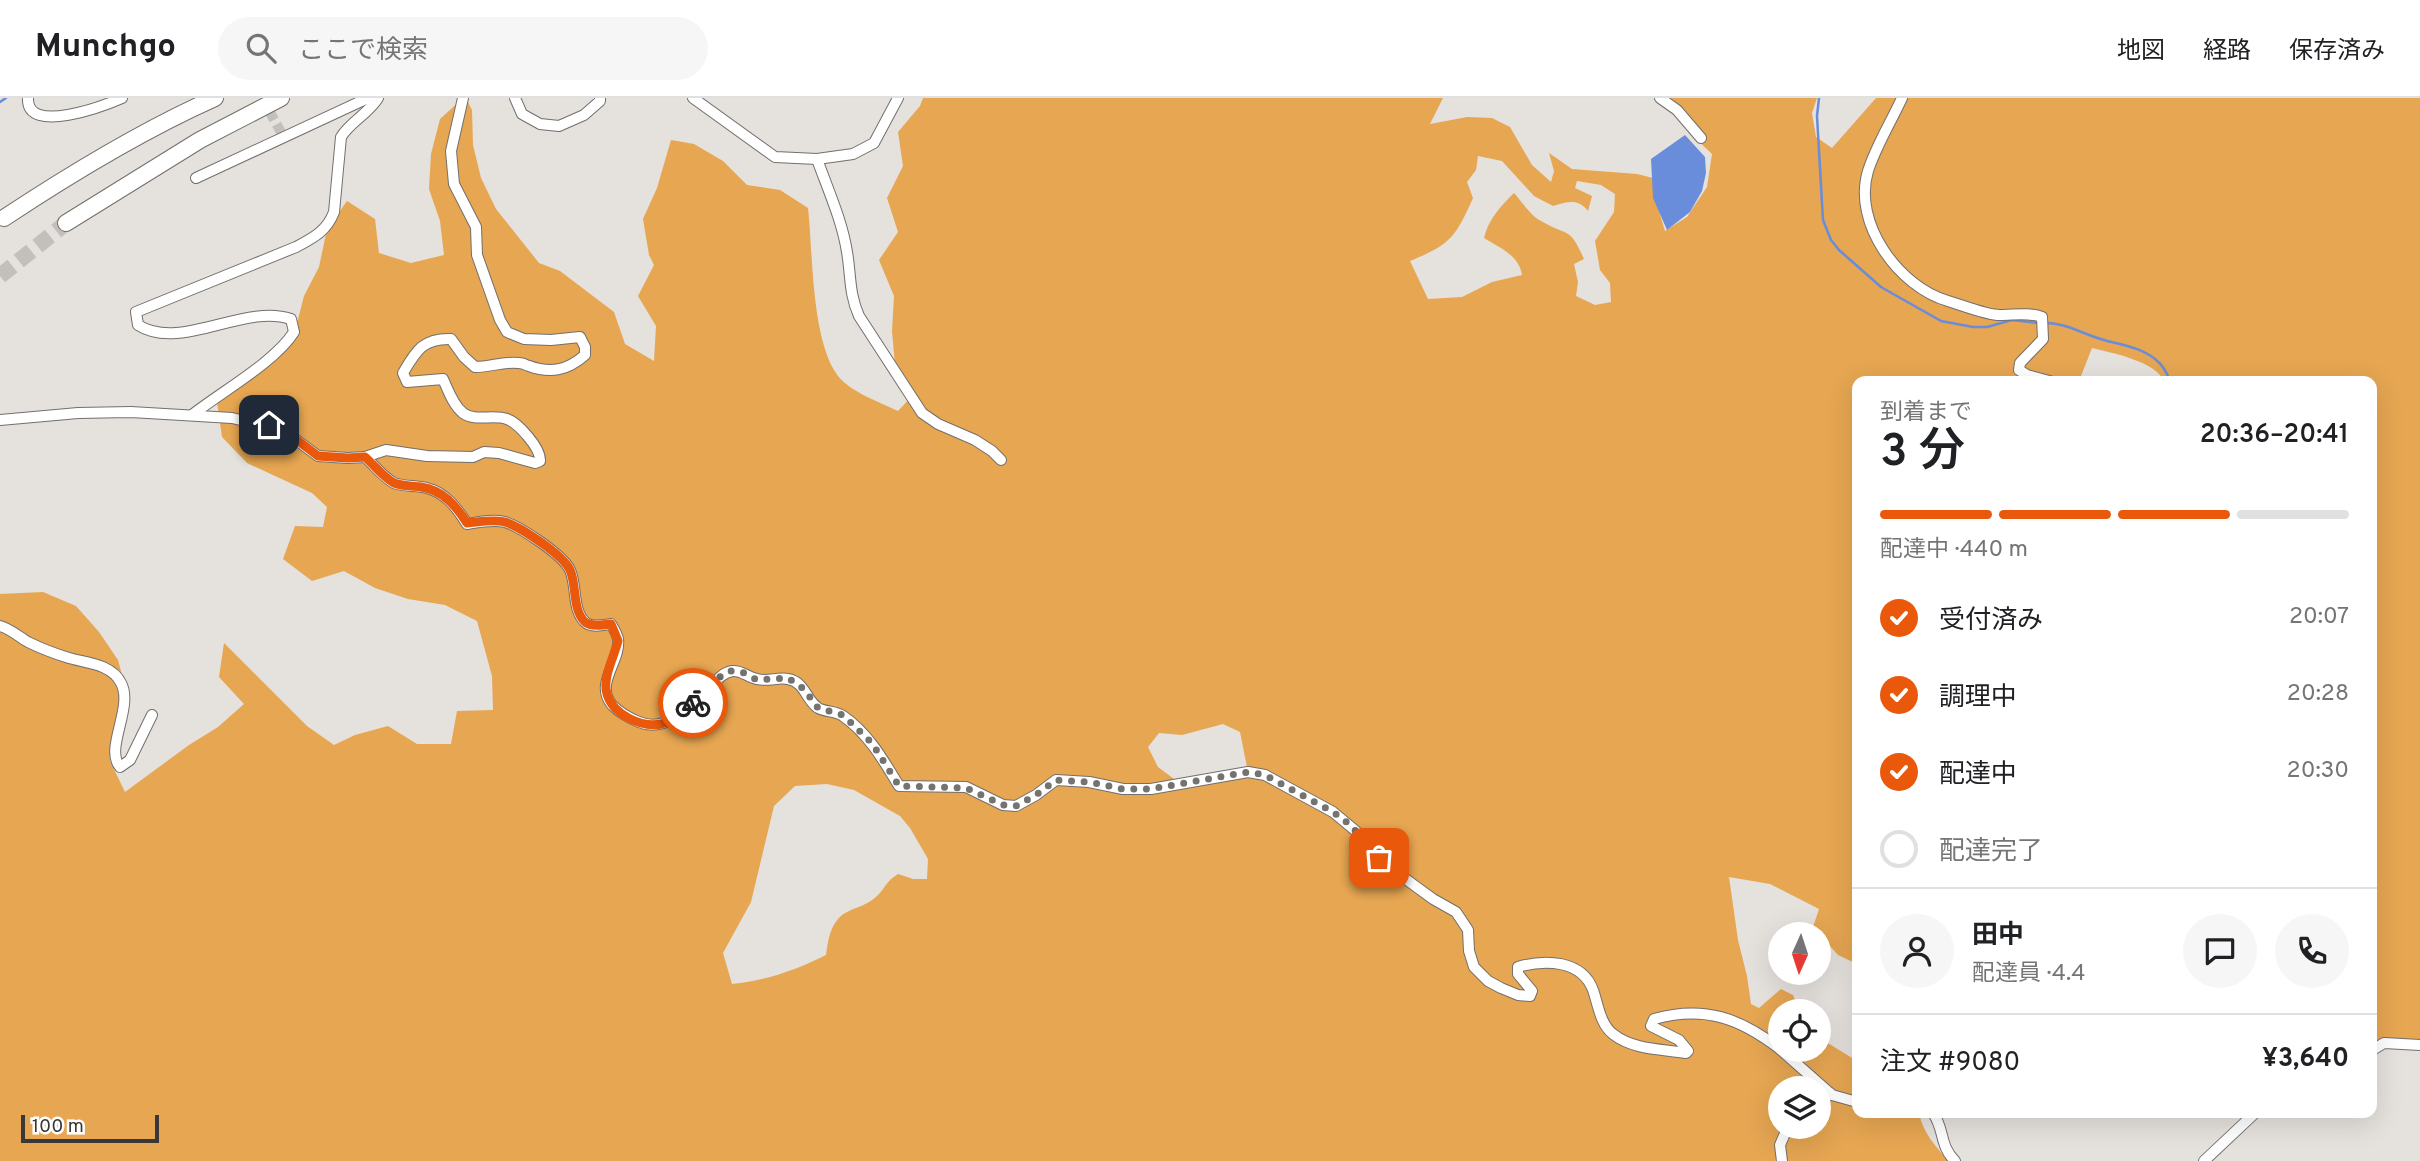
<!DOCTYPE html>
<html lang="ja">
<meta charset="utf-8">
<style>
body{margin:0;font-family:Overpass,"Noto Sans JP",sans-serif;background:#f6f6f6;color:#202124;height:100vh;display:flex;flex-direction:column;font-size:26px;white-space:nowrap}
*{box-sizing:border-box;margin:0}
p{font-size:23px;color:#757577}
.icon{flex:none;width:38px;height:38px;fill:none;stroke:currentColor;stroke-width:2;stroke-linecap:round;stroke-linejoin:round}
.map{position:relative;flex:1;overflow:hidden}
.details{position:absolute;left:1852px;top:278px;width:525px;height:742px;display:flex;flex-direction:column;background:#fff;border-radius:14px;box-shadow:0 7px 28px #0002}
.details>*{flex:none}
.needle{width:46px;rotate:183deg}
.tools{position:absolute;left:1768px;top:824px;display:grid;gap:14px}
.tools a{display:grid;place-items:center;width:63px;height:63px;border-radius:50%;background:#fff;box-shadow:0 7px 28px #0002;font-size:35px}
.scale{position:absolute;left:21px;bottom:18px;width:138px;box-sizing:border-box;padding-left:7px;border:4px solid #393836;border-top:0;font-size:19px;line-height:24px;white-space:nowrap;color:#393836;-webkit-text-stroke:5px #fff;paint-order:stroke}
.pin{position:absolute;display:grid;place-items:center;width:60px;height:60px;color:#fff;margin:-30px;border-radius:14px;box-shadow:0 4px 10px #0006}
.courier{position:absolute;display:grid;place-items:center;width:70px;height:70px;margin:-35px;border:5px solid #ea580c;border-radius:50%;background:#fff;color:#222;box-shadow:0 2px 9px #0007}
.overview em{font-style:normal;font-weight:600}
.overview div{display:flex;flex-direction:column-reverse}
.overview{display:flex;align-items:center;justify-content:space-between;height:119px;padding:0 28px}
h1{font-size:46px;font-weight:600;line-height:52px}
.bar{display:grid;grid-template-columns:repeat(4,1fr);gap:10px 7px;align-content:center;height:84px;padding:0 28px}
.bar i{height:9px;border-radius:5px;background:#e0e0e0}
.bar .active{background:#ea580c}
.bar p{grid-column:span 4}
.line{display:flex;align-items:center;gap:18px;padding:0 28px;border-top:2px solid #e0e0e0}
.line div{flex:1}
.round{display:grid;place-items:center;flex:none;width:74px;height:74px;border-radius:37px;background:#f6f6f6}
ol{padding:0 28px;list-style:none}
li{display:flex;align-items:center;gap:21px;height:77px}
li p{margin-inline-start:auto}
li .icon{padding:7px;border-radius:50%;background:#ea580c;color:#fff;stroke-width:4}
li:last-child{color:#757577}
li i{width:38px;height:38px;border:4px solid #e0e0e0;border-radius:50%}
header{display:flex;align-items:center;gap:42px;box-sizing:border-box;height:98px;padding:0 35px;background:#fff;border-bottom:2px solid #e0e0e0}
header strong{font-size:33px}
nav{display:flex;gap:38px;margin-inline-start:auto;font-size:24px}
.search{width:490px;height:63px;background:#f6f6f6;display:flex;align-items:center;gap:18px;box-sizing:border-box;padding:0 24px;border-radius:38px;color:#757577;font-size:26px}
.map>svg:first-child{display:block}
.forest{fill:#e6a652;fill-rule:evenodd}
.water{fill:#698cdb}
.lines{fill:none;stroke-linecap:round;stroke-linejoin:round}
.stream{stroke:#698cdb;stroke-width:2.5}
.minor-tunnel{stroke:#c3bfbc;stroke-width:10;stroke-dasharray:10 5;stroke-linecap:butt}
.highway-tunnel{stroke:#c3bfbc;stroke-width:16;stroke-dasharray:16 8;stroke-linecap:butt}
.minor-casing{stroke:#736f6c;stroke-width:12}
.highway-casing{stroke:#736f6c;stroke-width:18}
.minor{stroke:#fff;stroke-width:10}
.highway{stroke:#fff;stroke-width:16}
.done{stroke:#757370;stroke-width:7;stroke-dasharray:0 12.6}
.route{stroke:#ea580c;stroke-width:9}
</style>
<header>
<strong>Munchgo</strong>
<div class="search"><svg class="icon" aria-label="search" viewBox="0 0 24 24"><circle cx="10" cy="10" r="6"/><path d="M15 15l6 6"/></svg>ここで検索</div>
<nav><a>地図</a><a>経路</a><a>保存済み</a></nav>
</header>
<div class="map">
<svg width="2420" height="1063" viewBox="0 0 2420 1063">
<rect width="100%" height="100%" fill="#e5e1dd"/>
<!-- forest -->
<path class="forest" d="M 463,0 L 466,0 L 472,12 L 473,47 L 481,80 L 496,111 L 539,165 L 560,173 L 614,214 L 625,246 L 654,263 L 656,228 L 638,198 L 654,167 L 649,157 L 643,121 L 657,90 L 671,42 L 694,46 L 723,63 L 747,87 L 780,92 L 808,110 C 813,155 811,242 838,278 C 849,293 881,305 898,313 L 913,297 L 895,267 L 892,233 L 894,198 L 879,162 L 898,134 L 887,100 L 903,68 L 898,34 L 920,8 L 923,0 L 1443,0 L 1430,26 L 1467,19 L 1492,20 L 1510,29 L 1532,67 L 1551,84 L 1554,73 L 1549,55 L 1572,71 L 1637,76 L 1661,82 L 1655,100 L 1665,133 L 1687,119 L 1707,89 L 1712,56 L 1686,31 L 1674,11 L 1657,0 L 1817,0 L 1812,15 L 1816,39 L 1832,50 L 1876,0 L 2420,0 L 2420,951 L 2397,947 L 2371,953 L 2371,284 L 2164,283 C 2155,263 2112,255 2092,250 L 2079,283 L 1857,284 L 1857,866 L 1838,857 L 1813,829 L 1819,811 L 1770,786 L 1729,779 L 1738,842 L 1747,878 L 1751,906 L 1759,910 L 1781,891 L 1793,897 L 1800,913 L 1780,914 L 1780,952 L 1818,952 L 1818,939 L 1857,963 L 1857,1015 L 1919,1015 C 1923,1035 1936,1049 1949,1063 L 0,1063 L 0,496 L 43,494 L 76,508 L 99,534 L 118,562 L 127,596 L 125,630 L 110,663 L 125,694 L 189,647 L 218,629 L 244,606 L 219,579 L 224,545 L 307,628 L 334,647 L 355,637 L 388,628 L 417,646 L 451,646 L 457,613 L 493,612 L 492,578 L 477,523 L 445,507 L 408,501 L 375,490 L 344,473 L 312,483 L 283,461 L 295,428 L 323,429 L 327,409 L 312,395 L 247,365 L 222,339 L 217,304 L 295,233 L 304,198 L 319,169 L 327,131 L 347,103 L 375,121 L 379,155 L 411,165 L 444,157 L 440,123 L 429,91 L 431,56 L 440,21 ZM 1478,58 L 1502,63 L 1534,98 L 1553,108 C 1567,104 1578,100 1588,113 L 1592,98 L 1575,90 L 1577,83 L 1601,87 L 1615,96 L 1614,114 L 1595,143 L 1600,172 L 1610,185 L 1611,204 L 1595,207 L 1576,198 L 1578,184 L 1574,166 L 1584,161 C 1569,127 1568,139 1541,123 C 1531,118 1522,104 1514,95 C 1501,108 1489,120 1484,140 C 1500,150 1519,157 1522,177 L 1492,184 L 1462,199 L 1428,201 L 1410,163 C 1451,146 1455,140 1473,100 L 1467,84 L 1476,72 ZM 1223,626 L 1240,634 L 1247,669 L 1201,679 L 1174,681 L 1158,669 L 1148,649 L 1159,635 L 1182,637 ZM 827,686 L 854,692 L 900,718 L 910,730 L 928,761 L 927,781 L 913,781 L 898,776 C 885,784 885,791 876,799 C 865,809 851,810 842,817 C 830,827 828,843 826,857 C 794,873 767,882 732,886 L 723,855 L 751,804 L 774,708 L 795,688 ZM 1780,990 L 1818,990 L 1818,1029 L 1780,1029 Z"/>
<!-- water -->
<path class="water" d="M 1685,37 L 1705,59 L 1706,75 L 1702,93 L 1690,114 L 1667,132 L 1653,100 L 1651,61 Z"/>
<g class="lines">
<!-- stream -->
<g class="stream">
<path d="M 1819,0 L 1817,18 L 1823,122 L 1831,142 L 1839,152 L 1881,189 L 1941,223 L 1973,229 L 1987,229 L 2012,222 L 2039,225"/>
<path d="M 0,4 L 6,0"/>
<path d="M 2046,225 C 2066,225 2085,237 2104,242 C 2121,247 2140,249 2155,261 C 2163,267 2167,274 2170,284"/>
</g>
<!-- minor-tunnel -->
<path class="minor-tunnel" d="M 262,0 L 282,36"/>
<!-- highway-tunnel -->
<path class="highway-tunnel" d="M 0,178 L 66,125"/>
<!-- minor casing -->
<g class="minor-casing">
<g id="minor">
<path d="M 28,0 C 26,38 106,7 122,0"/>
<path d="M 515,0 L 522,16 L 540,26 L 559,28 L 584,17 L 600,3 L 600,0"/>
<path d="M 693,0 L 775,59 L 817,61 L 853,56 L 874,45 L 898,0"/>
<path d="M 1660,0 L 1677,12 L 1701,40"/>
<path d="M 1902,0 C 1891,24 1876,48 1868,73 C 1852,125 1899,189 1948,203 C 1962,207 1986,217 2000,217 C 2014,217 2028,214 2042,219 L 2043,241 L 2020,265 L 2019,272 L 2027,277 L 2053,284"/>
<path d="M 817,61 C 828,92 842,122 847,154 C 851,177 849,196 859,218 L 922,315 L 938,326 L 975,342 L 992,353 L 1001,362"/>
<path d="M 196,80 L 368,0"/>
<path d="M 192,317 C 221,294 275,264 294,234 L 291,221 C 244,205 180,254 138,227 L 136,214 L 296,149 C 313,140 327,133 334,114 L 341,39 C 350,24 368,16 378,0"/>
<path d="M 0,322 L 78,315 L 131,314 L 232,320 L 283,332 L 318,358 L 348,360 L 365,359 L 386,352 L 427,358 L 473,359 L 484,354 L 499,355 L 535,365 L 540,363 C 541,350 518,325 507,321 C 493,316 475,324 463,315 C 453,307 448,292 443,281 L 407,284 L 403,275 C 416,253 423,240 451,241 L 464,259 L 475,269 C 491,269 504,263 519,265 C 526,266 523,266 529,268 C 551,276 568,272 585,257 L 585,249 L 580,239 L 551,242 L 524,241 L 507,234 L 500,222 L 477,157 L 476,129 L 454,86 L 451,53 L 463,0"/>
<path d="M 365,359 C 374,367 383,379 394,385 C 404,389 416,387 427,390 C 446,395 457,410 467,426 C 479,424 493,421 505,424 C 521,429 563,457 570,472 C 577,487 572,512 585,524 C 591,530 604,527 611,526 C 614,531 617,536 618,541 C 621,564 594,585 612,607 C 620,615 629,620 639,624 C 668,636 692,606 711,589 C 717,582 722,575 732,573 C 742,572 747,579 757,581 C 767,584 778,579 788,581 C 805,584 806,602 818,610 C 825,614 836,613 843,618 C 868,635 884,663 899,688 L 966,689 L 1003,707 L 1016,708 L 1036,697 L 1056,682 L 1089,684 L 1123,691 L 1151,691 L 1248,674 L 1265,677 L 1333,714 L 1357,734 L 1370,755 L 1433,801 L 1456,814 L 1468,832 L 1469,853 L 1474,869 L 1488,883 L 1501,890 L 1518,897 L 1530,898 L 1532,893 L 1518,876 L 1518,869 C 1545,861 1582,862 1593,892 C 1598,906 1600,926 1613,936 C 1633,952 1662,951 1686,955 L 1688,953 L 1679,942 L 1651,928 L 1654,921 C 1704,907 1740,920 1780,951"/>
<path d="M 0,528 C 11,531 19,539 28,544 C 40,550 56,556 69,560 C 86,565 112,566 121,585 C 134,609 104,651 120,669 L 130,662 L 152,617"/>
<path d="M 1781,952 L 1832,997 L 1857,1004"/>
<path d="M 2371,953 L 2384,945 L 2420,947"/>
<path d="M 1818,1008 L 1830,995"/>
<path d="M 1933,1015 C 1945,1032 1939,1047 1955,1063"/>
<path d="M 1782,1063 L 1780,1047 L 1786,1033 L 1793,1029"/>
<path d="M 2204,1063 L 2255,1015"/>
</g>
</g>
<!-- highway casing -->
<g class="highway-casing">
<g id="highway">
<path d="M 4,120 C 72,75 141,33 215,0"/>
<path d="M 66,125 L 200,42 L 281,0"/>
</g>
</g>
<!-- minor -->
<use href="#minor" class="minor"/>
<!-- highway -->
<use href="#highway" class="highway"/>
</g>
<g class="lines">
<!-- done -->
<path class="done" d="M 693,605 L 718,580 L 730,573 L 742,574 L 757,582 L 788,580 L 804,591 L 818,610 L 843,617 L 872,645 L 899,688 L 966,690 L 1003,707 L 1016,708 L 1036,697 L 1056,682 L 1089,684 L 1123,691 L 1151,691 L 1248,674 L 1265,677 L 1333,714 L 1353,729 L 1370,755 L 1379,760"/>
<!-- route -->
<path class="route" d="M 269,327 L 284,332 L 318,358 L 348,360 L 365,359 C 374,367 383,379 394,385 C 402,388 412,388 421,389 C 443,392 456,408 467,425 C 479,424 493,421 505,424 C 521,429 563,457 570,472 C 577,487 572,512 585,524 C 591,529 604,527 611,526 L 618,543 C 614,559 602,580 607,596 C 613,617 642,630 661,626 C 673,623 684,613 693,605"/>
</g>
</svg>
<div class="tools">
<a><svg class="needle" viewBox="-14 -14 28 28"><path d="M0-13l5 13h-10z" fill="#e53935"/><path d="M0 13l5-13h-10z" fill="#757577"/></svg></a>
<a><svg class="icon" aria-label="locate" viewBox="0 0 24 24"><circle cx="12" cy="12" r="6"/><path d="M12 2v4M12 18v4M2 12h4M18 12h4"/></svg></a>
<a><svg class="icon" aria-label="layers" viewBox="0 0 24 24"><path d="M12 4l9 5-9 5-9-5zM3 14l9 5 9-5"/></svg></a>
</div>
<div class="scale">100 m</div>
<div class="pin" style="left:1379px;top:760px;background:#ea580c"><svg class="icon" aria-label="bag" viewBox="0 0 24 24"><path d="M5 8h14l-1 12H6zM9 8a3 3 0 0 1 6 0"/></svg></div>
<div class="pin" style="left:269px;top:327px;background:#1f2937"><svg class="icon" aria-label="home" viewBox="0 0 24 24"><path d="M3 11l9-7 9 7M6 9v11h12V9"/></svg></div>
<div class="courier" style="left:693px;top:605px"><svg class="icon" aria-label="bike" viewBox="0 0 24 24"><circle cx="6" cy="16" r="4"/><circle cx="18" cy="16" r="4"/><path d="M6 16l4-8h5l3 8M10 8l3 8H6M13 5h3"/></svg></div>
<section class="details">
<div class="overview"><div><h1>3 分</h1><p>到着まで</p></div><em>20:36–20:41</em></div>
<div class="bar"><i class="active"></i><i class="active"></i><i class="active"></i><i></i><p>配達中 · 440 m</p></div>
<ol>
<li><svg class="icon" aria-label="check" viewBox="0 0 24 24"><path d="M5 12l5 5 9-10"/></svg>受付済み<p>20:07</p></li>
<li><svg class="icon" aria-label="check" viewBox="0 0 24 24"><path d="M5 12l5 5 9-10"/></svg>調理中<p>20:28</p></li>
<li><svg class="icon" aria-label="check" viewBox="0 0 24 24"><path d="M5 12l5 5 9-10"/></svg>配達中<p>20:30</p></li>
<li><i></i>配達完了</li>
</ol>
<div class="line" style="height:126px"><a class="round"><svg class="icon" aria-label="person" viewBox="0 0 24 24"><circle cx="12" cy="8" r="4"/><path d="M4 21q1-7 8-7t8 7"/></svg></a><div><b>田中</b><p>配達員 · 4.4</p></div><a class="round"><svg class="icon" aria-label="chat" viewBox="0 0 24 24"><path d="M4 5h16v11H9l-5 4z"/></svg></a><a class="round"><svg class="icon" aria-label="phone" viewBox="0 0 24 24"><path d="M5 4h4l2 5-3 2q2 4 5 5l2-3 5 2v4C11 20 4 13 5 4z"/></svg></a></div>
<div class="line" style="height:91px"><div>注文 #9080</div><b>¥3,640</b></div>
</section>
</div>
